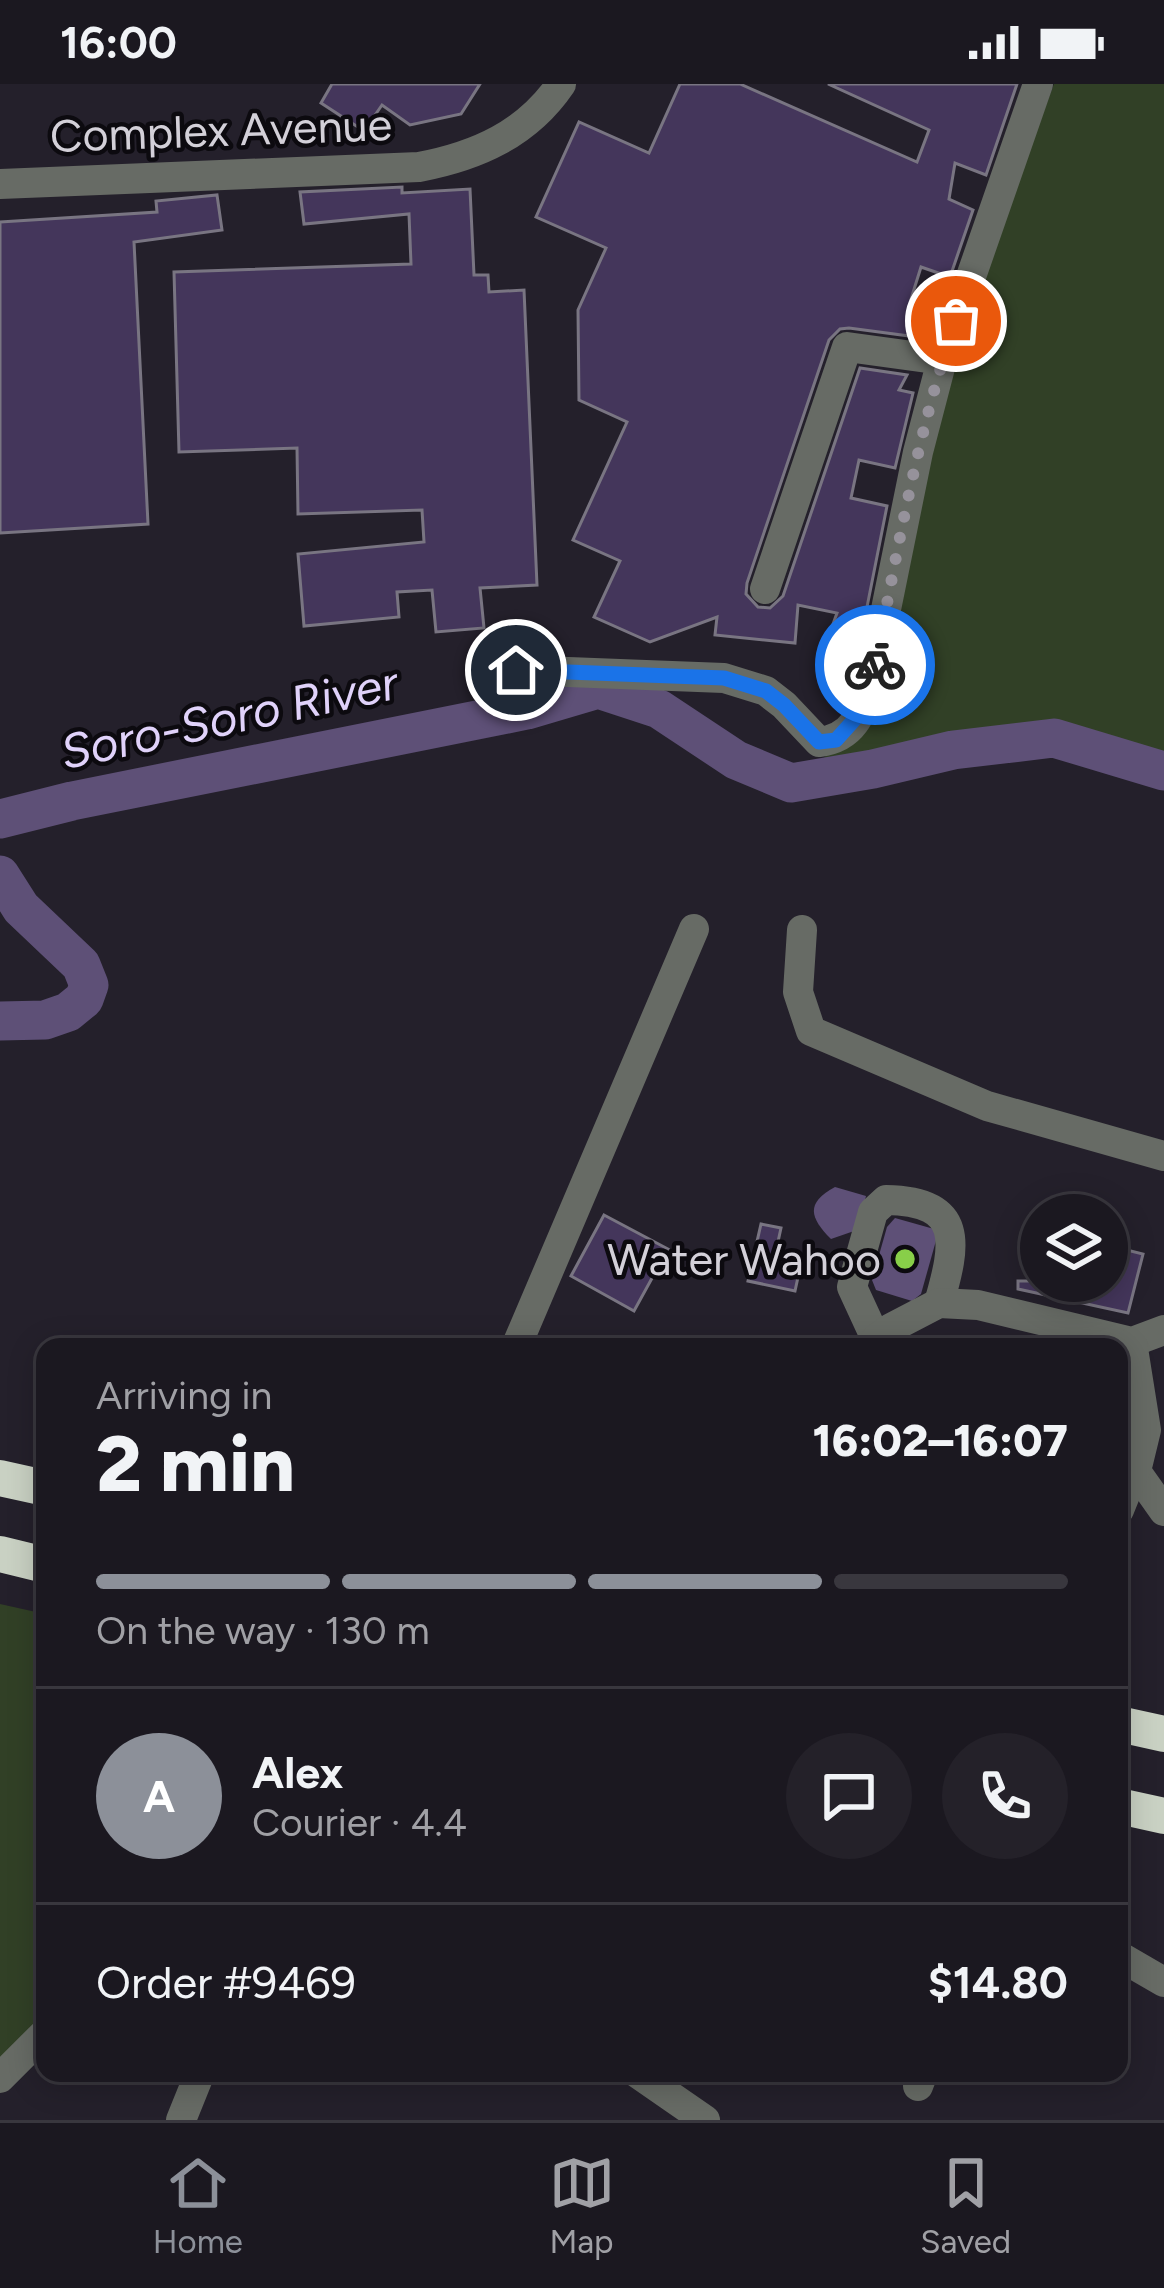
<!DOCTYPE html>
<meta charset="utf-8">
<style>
body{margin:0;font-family:Figtree,sans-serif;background:#242129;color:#f1f3f6;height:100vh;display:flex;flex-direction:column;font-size:45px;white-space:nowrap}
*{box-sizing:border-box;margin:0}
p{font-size:39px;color:#a0a0a5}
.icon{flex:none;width:66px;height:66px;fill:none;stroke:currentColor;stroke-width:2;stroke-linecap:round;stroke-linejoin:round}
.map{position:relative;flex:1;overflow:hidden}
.details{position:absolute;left:36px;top:1254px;width:1092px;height:744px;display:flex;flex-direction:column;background:#1b1820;border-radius:24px;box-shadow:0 6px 30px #0003,0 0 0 3px #39373e}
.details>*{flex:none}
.tools{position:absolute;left:1020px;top:1110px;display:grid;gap:24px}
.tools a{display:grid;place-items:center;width:108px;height:108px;border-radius:50%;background:#1b1820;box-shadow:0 6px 30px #0003,0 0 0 3px #39373e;font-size:60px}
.pin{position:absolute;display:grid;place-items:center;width:102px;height:102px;color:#fff;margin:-51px;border:6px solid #fff;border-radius:50%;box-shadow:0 3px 12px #0007}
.courier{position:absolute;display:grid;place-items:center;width:120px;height:120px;margin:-60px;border:9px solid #1a73e8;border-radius:50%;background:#fff;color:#222;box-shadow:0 3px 15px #0007}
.summary em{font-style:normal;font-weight:800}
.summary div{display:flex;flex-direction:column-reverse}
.summary{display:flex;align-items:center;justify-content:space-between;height:204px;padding:0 60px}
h1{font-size:78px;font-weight:800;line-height:90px}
.bar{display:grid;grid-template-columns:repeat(4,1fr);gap:18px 12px;align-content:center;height:144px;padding:0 60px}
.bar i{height:15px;border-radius:9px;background:#39373e}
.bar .selected{background:#8c9099}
.bar p{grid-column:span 4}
.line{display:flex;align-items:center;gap:30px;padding:0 60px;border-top:3px solid #39373e}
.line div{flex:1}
.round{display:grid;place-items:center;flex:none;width:126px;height:126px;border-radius:63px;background:#242129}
.status{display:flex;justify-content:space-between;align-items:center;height:84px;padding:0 60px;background:#1b1820;direction:ltr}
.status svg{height:33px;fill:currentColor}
.dock{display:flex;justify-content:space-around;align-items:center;height:168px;border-top:3px solid #39373e;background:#1b1820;font-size:33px;color:#a0a0a5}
.dock a{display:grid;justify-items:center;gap:6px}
.dock .selected{color:#8c9099}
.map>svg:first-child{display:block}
.green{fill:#314026}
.water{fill:#5e5077}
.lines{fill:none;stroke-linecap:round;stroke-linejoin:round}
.river{stroke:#5e5077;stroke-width:39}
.building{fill:#44365b;stroke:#797582;stroke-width:3}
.minor{stroke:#676b65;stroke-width:30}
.highway{stroke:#c9d1c3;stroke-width:36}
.done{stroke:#96929b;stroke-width:12;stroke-dasharray:0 21.6}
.route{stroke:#1a73e8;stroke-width:15}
.poi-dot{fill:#88cf49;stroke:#0c0a0f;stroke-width:4.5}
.labels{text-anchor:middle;stroke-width:9;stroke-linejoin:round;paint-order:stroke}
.street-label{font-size:45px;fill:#d3d0d8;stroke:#0c0a0f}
.poi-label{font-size:45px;fill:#d3d0d8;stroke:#0c0a0f;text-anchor:end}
.water-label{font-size:48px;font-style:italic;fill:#e0d2fa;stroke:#0c0a0f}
</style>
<div class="status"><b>16:00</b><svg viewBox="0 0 49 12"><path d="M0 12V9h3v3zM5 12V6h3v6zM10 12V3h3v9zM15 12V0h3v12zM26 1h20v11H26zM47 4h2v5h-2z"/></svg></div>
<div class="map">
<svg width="1164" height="2036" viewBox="0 0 1164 2036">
<rect width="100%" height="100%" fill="#24202b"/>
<!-- green -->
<g class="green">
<path d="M 1054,0 L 1164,0 L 1164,687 L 1054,654 L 953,666 L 873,685 L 791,699 L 843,659 L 950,277 Z"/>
<path d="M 0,1520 L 45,1530 L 45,1943 L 0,1985 Z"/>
</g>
<!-- water -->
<g class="water">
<path d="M 835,1103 L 866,1112 L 857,1146 L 831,1155 C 810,1134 805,1119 835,1103 Z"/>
<path d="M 895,1134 L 934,1145 L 937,1153 L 921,1210 L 912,1217 L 876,1206 L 872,1196 L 887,1143 Z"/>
</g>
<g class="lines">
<!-- river -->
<g class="river">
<path d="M 0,735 L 72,717 L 527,626 L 598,605 L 659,625 L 736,676 L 791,699 L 873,685 L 953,666 L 1054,654 L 1164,687"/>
<path d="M 0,791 L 21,824 L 81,881 L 89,901 L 84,915 L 68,928 L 45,936 L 0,937"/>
</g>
</g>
<!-- building -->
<g class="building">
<path d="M 332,0 L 480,0 L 461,30 L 410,41 L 382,21 L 364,47 L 321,19 Z"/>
<path d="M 680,0 L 740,0 L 917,78 L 929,46 L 828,0 L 1017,0 L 986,91 L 955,79 L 949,115 L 973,126 L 950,193 L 921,183 L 911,215 L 928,221 L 917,253 L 849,244 L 840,245 L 829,256 L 747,499 L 746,510 L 758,523 L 770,524 L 783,512 L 860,284 L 907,291 L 899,306 L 913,309 L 895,384 L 859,376 L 851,414 L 887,422 L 867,523 L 846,569 L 825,562 L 837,529 L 798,521 L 795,559 L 715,551 L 717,533 L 650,558 L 594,533 L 620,477 L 573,456 L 627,338 L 579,316 L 578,226 L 606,164 L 536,133 L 579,38 L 649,69 Z"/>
<path d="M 402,103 L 402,109 L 470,105 L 474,191 L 488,191 L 489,208 L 524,206 L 537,501 L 480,504 L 484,544 L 436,548 L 432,506 L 397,508 L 399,533 L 304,542 L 298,470 L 424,458 L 422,426 L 298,430 L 297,364 L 179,368 L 174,188 L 411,180 L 409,130 L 304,140 L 300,108 Z"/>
<path d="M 217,111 L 222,146 L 134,158 L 148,440 L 0,449 L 0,138 L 157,128 L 156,117 Z"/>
<path d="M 604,1131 L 668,1165 L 634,1227 L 571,1192 Z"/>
<path d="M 761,1140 L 781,1144 L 776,1167 L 791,1170 L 789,1181 L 800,1184 L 795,1207 L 748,1197 Z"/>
<path d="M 1107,1161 L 1143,1170 L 1128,1229 L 1018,1205 L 1018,1197 L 1107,1197 Z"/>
</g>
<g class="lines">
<!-- minor -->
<g class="minor">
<path d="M 0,100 L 419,83 C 477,72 527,50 561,0"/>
<path d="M 765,505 L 847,263 L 942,276"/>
<path d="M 516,586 L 724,594 L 766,607 L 784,621 L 819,658 C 853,654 862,630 871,599 L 918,368 L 942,276 L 1038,0"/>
<path d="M 802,846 L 798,908 L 811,947 L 987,1022 L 1164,1072"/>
<path d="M 876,1255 L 852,1203 L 873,1128 L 886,1116 C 965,1117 956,1160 939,1219"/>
<path d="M 516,1263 L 694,845"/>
<path d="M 872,1263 L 876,1255 L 891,1244 L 939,1219 L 978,1221 L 1132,1258 L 1164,1246"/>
<path d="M 1135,1386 L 1164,1427"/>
<path d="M 1119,1426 L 1138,1379 L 1146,1346 L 1132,1258"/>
<path d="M 1119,1872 L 1164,1898"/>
<path d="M 637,1989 L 705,2036"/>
<path d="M 0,1994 L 45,1949"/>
<path d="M 918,2002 L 923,1989"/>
<path d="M 181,2036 L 200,1989"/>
</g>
<!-- highway -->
<g class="highway">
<path d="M 0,1394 L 45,1404"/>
<path d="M 0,1470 L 45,1481"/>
<path d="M 1119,1640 L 1164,1650"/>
<path d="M 1119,1722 L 1164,1732"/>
</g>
</g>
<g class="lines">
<!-- done -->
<path class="done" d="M 875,581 C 898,466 917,348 956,237"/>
<!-- route -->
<path class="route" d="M 516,586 L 724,594 L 766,607 L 784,621 L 819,658 L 836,656 L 863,626 L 875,581"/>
</g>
<!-- markers -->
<circle class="poi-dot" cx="905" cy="1175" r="12"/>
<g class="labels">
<!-- street labels -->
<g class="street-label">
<text transform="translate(221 46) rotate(-2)" y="16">Complex Avenue</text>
</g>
<!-- poi labels -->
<g class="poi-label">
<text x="881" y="1191">Water Wahoo</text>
</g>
<!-- water labels -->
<g class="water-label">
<text transform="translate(229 633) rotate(-12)" y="17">Soro-Soro River</text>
</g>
</g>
</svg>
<div class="tools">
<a><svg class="icon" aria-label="layers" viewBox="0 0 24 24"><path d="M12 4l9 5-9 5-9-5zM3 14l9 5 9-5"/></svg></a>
</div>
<div class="pin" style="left:956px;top:237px;background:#ea580c"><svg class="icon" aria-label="bag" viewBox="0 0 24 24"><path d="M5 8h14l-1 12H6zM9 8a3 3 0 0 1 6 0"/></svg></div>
<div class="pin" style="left:516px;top:586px;background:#1f2937"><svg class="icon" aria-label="home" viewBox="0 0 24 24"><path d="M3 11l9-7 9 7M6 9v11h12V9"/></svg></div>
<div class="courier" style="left:875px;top:581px"><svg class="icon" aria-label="bike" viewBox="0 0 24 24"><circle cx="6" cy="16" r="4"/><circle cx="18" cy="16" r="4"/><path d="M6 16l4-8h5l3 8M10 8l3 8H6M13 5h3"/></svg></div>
<section class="details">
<div class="summary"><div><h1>2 min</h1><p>Arriving in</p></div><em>16:02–16:07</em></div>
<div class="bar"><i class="selected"></i><i class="selected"></i><i class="selected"></i><i></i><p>On the way · 130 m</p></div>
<div class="line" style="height:216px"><b class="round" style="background:#8c9099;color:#fff">A</b><div><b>Alex</b><p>Courier · 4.4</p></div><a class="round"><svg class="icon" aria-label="chat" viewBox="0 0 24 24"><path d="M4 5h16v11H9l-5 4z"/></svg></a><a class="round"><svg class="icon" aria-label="phone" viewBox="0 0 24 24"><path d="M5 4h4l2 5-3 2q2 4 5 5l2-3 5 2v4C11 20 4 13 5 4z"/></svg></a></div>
<div class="line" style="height:156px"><div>Order #9469</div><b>$14.80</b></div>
</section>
</div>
<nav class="dock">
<a class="selected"><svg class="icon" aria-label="home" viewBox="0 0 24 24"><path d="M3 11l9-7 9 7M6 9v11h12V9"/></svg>Home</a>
<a><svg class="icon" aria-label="map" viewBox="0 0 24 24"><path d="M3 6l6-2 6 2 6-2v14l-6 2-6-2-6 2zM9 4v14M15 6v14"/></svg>Map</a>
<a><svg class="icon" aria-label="saved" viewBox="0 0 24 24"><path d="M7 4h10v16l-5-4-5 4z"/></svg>Saved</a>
</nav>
